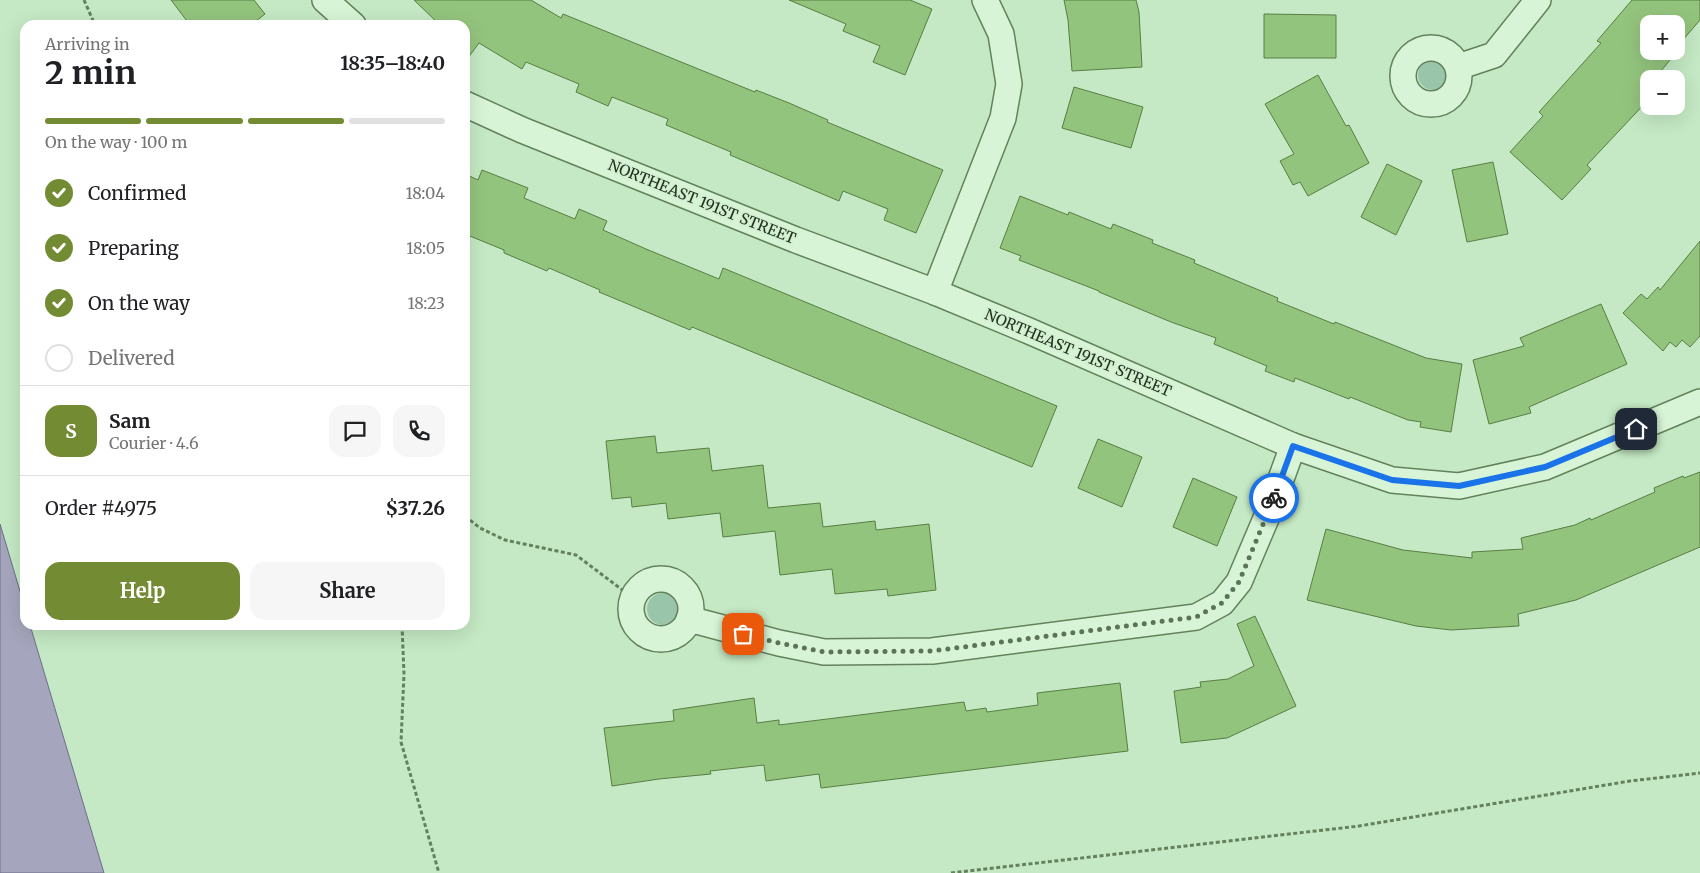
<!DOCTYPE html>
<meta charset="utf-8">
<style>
body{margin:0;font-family:Merriweather,serif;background:#f6f6f6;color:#202124;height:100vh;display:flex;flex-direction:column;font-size:19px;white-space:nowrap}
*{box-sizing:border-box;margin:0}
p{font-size:16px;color:#757577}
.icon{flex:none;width:28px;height:28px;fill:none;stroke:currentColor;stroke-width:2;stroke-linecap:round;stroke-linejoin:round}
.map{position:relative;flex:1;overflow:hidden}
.panel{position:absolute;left:20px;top:20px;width:450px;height:610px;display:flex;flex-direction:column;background:#fff;border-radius:15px;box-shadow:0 5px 20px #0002}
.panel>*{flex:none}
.buttons{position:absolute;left:1640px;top:15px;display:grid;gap:10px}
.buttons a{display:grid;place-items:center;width:45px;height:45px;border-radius:10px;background:#fff;box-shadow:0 5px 20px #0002;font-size:25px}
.pin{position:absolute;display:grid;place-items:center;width:42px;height:42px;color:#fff;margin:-21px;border-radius:10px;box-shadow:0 2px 8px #0006}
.courier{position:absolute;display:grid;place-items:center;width:50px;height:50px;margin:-25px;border:4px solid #1a73e8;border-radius:50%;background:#fff;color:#222;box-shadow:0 1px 6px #0007}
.overview em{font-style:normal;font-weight:700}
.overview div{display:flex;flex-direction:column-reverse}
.overview{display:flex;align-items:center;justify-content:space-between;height:85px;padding:0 25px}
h1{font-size:32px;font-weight:700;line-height:38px}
.bar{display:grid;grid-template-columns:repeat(4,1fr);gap:8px 5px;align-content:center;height:60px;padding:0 25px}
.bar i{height:6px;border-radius:4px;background:#e0e0e0}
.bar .current{background:#738b32}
.bar p{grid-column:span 4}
.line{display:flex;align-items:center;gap:12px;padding:0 25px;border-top:1px solid #e0e0e0}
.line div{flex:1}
.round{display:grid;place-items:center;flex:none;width:52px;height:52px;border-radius:15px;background:#f6f6f6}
ol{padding:0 25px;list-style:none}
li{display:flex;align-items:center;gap:15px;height:55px}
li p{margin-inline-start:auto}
li .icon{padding:5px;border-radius:50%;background:#738b32;color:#fff;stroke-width:4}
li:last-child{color:#757577}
li i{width:28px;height:28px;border:2px solid #e0e0e0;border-radius:50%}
.action{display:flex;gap:10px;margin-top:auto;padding:10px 25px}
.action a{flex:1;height:58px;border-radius:15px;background:#738b32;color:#fff;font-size:20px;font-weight:700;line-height:58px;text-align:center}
.action a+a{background:#f6f6f6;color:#202124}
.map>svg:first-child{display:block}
.green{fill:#99c6aa}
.water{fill:#a5a6bd;stroke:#6e6d8a}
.building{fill:#93c47d;stroke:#587e44}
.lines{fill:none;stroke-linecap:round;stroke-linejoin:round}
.minor-casing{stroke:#63825c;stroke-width:28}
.path{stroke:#63825c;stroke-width:3;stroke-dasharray:4 2.5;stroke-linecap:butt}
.minor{stroke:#d7f5d6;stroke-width:25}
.done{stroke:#5c7359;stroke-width:5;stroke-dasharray:0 9}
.route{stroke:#1a73e8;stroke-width:6}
.labels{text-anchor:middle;stroke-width:4;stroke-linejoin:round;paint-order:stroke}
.street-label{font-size:15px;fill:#24331f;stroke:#d3f1d2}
</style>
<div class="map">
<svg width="1700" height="873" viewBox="0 0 1700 873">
<rect width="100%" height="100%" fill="#c5e9c4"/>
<!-- green -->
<g class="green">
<circle cx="1433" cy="75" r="15"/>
<circle cx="663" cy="609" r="16"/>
</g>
<!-- water -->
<path class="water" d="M 0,524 L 25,608 L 25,625 L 30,625 L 104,873 L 0,873 Z"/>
<!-- building -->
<g class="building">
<path d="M 171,0 L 254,0 L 265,14 L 251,25 L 190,25 Z"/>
<path d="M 414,0 L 531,0 L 561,18 L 563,14 L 755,92 L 756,90 L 789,103 L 828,120 L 827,122 L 943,170 L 916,233 L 884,220 L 888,209 L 843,191 L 839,201 L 730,155 L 731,152 L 666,125 L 668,119 L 612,97 L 608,106 L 576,92 L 579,84 L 526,62 L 522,69 L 479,43 L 465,62 L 465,25 L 440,25 Z"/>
<path d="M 789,0 L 910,0 L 932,9 L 905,75 L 873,62 L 880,46 L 843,31 L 846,24 Z"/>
<path d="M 1064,0 L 1136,0 L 1139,12 L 1142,67 L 1072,71 L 1068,20 Z"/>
<path d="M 1632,0 L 1700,0 L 1700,20 L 1676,48 L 1676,24 L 1649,24 L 1649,51 L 1673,51 L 1676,53 L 1654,79 L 1649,79 L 1649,99 L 1587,165 L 1591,169 L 1562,200 L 1510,152 L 1543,116 L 1539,112 L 1601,43 L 1597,41 Z"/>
<path d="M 1264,14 L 1336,15 L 1336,58 L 1264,58 Z"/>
<path d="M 1318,75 L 1346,126 L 1349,125 L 1369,163 L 1308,196 L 1300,182 L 1293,185 L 1280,161 L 1294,154 L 1265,104 Z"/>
<path d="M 1074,87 L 1143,107 L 1131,148 L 1062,128 Z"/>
<path d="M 1493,162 L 1508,234 L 1467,242 L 1452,170 Z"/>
<path d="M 1387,164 L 1422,181 L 1396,235 L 1361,217 Z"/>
<path d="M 482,170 L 528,188 L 524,198 L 575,219 L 579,209 L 607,221 L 603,230 L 646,249 L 719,279 L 723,268 L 1057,406 L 1032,467 L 692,327 L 690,330 L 599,292 L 600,290 L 549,268 L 547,271 L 504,253 L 504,250 L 465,234 L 465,174 L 478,180 Z"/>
<path d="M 1020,196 L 1068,215 L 1069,212 L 1111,229 L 1113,224 L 1153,240 L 1152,243 L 1195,260 L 1194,263 L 1278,298 L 1277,301 L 1334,324 L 1335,322 L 1426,358 L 1462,364 L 1451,432 L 1420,427 L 1421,422 L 1408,420 L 1350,397 L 1349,399 L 1295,378 L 1294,382 L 1265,371 L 1267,366 L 1214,344 L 1216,338 L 1171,322 L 1099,292 L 1099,291 L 1019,260 L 1021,256 L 1000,248 Z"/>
<path d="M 1700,241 L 1700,336 L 1690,347 L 1682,340 L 1676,347 L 1670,342 L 1663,351 L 1623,313 L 1641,294 L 1647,299 L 1658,287 L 1660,290 Z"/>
<path d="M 1601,304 L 1627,364 L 1529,407 L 1531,413 L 1489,424 L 1473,360 L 1524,346 L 1520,338 Z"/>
<path d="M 655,436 L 657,453 L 709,448 L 712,471 L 763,465 L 768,508 L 820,503 L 823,527 L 875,521 L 876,530 L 929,524 L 936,590 L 888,596 L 887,589 L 835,594 L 832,569 L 780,575 L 775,531 L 723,537 L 720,513 L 668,519 L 666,503 L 632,507 L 631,497 L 612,499 L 606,441 Z"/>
<path d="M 1098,439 L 1142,457 L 1122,507 L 1078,488 Z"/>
<path d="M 1700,472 L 1700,547 L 1576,600 L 1518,614 L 1519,626 L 1451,630 L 1416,626 L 1307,600 L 1326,529 L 1403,550 L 1472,558 L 1472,552 L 1523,549 L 1521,538 L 1575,525 L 1590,518 L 1591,520 L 1655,492 L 1654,488 L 1683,476 L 1684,478 Z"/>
<path d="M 1193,478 L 1237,497 L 1217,546 L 1173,527 Z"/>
<path d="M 1255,616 L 1296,706 L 1227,738 L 1181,743 L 1174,691 L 1201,687 L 1200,682 L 1228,679 L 1254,666 L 1237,624 Z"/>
<path d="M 1120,683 L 1128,751 L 821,788 L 819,774 L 766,781 L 764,765 L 710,771 L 711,774 L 659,779 L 612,786 L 604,728 L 674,721 L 673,710 L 754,698 L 757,723 L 779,720 L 779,725 L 964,702 L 966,711 L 986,708 L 987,712 L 1038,705 L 1037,693 Z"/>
</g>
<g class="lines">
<!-- minor casing -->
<g class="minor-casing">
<g id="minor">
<path d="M 325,0 L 353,25"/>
<circle cx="1431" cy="76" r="28"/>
<path d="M 1458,67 L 1494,55 L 1538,0"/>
<path d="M 465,104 L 522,130 L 796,240 L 935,292 L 1029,331 L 1293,446 L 1392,480 L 1459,486 L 1545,467 L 1700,402"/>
<path d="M 935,292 L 1003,118 L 1009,84 L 1001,34 L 985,0"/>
<circle cx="661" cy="609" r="30"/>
<path d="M 689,619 L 779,643 L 824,652 L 932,651 L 1196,617 L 1222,603 L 1239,582 L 1270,509 L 1293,446"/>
</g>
</g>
<!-- path -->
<g class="path">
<path d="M 84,0 L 95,25"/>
<path d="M 465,516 L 480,528 L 505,540 L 576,555 L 633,598"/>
<path d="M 402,625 L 404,674 L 401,742 L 439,873"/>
<path d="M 951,873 L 1359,826 L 1630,781 L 1700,773"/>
</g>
<!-- minor -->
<use href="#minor" class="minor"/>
</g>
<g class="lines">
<!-- done -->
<path class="done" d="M 743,634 L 779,643 L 824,652 L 932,651 L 1196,617 L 1222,603 L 1239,582 L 1274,498"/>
<!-- route -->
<path class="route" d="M 1274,498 L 1293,446 L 1392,480 L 1459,486 L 1545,467 L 1636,429"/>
</g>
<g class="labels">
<!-- street labels -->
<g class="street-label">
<text transform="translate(702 202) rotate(22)" y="5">NORTHEAST 191ST STREET</text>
<text transform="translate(1078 353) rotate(23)" y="5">NORTHEAST 191ST STREET</text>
</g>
</g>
</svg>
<div class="buttons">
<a>+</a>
<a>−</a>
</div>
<div class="pin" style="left:743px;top:634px;background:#ea580c"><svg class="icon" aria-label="bag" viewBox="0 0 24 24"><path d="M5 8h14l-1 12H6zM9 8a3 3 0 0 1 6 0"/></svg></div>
<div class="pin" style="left:1636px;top:429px;background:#1f2937"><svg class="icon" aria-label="home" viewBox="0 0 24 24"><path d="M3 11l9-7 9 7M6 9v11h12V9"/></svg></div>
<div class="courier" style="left:1274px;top:498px"><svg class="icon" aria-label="bike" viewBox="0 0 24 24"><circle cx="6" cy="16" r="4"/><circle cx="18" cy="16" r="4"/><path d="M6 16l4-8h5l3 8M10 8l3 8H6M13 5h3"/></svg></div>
<section class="panel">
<div class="overview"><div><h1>2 min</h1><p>Arriving in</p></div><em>18:35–18:40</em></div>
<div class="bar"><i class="current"></i><i class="current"></i><i class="current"></i><i></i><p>On the way · 100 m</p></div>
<ol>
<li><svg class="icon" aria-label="check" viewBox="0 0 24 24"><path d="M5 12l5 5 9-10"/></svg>Confirmed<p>18:04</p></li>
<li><svg class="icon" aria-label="check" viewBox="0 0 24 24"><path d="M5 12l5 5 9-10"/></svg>Preparing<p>18:05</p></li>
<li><svg class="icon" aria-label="check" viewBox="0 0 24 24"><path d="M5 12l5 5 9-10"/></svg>On the way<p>18:23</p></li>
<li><i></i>Delivered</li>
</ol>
<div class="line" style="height:90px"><b class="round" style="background:#738b32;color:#fff">S</b><div><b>Sam</b><p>Courier · 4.6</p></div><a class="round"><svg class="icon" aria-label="chat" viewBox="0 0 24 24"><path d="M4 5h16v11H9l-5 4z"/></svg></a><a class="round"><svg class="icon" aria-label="phone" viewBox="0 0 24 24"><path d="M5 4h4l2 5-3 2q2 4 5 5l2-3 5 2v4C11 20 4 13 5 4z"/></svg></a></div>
<div class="line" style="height:65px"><div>Order #4975</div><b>$37.26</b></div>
<div class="action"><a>Help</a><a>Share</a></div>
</section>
</div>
